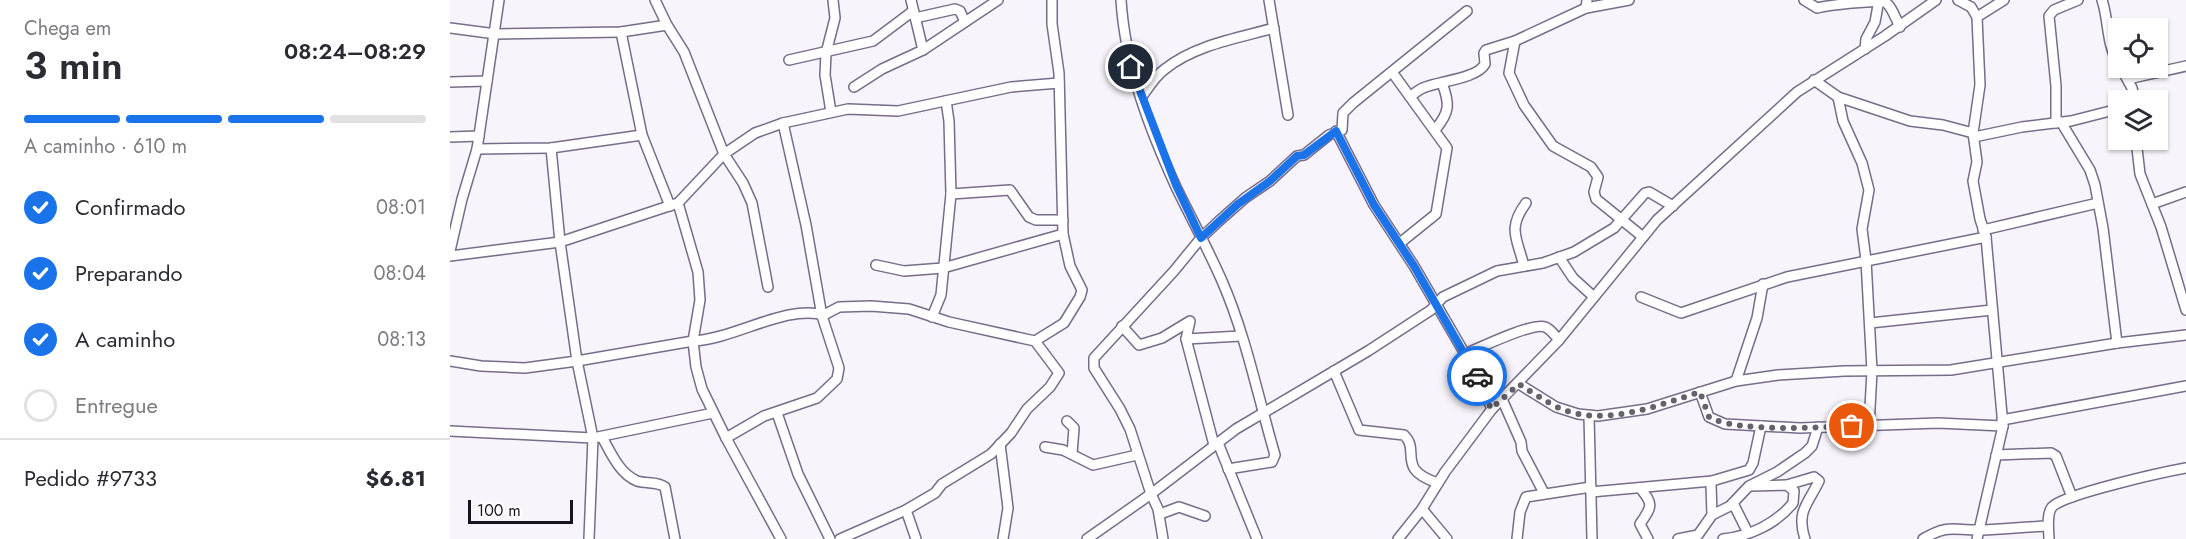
<!DOCTYPE html>
<html lang="pt">
<meta charset="utf-8">
<style>
body{margin:0;font-family:Jost,sans-serif;background:#f7f7f7;color:#2b2b33;height:100vh;display:flex;flex-direction:column;font-size:22px;white-space:nowrap}
*{box-sizing:border-box;margin:0}
p{font-size:20px;color:#7c7c81}
.icon{flex:none;width:33px;height:33px;fill:none;stroke:currentColor;stroke-width:2;stroke-linecap:round;stroke-linejoin:round}
.map{position:relative;flex:1;overflow:hidden}
.sheet{display:flex;flex-direction:column;background:#fff;width:450px}
.sheet>*{flex:none}
.controls{position:absolute;left:1658px;top:18px;display:grid;gap:12px}
.controls a{display:grid;place-items:center;width:60px;height:60px;border-radius:0px;background:#fff;box-shadow:0 2px 4px #0004;font-size:30px}
.scale{position:absolute;left:18px;bottom:15px;width:105px;box-sizing:border-box;padding-left:6px;border:3px solid #18141f;border-top:0;font-size:16px;line-height:21px;white-space:nowrap;color:#18141f;-webkit-text-stroke:4px #fff;paint-order:stroke}
.pin{position:absolute;display:grid;place-items:center;width:51px;height:51px;color:#fff;margin:-26px;border:3px solid #fff;border-radius:50%;box-shadow:0 2px 6px #0007}
.courier{position:absolute;display:grid;place-items:center;width:60px;height:60px;margin:-30px;border:4px solid #1a73e8;border-radius:50%;background:#fff;color:#222;box-shadow:0 2px 8px #0007}
.overview em{font-style:normal;font-weight:600}
.overview div{display:flex;flex-direction:column-reverse}
.overview{display:flex;align-items:center;justify-content:space-between;height:102px;padding:0 24px}
h1{font-size:39px;font-weight:600;line-height:45px}
.bar{display:grid;grid-template-columns:repeat(4,1fr);gap:9px 6px;align-content:center;height:72px;padding:0 24px}
.bar i{height:8px;border-radius:4px;background:#e1e1e2}
.bar .current{background:#1a73e8}
.bar p{grid-column:span 4}
.line{display:flex;align-items:center;gap:15px;padding:0 24px;border-top:2px solid #e1e1e2}
.line div{flex:1}
ol{padding:0 24px;list-style:none}
li{display:flex;align-items:center;gap:18px;height:66px}
li p{margin-inline-start:auto}
li .icon{padding:6px;border-radius:50%;background:#1a73e8;color:#fff;stroke-width:4}
li:last-child{color:#7c7c81}
li i{width:33px;height:33px;border:3px solid #e1e1e2;border-radius:50%}
main{display:flex;flex:1;min-height:0}
.map>svg:first-child{display:block}
.lines{fill:none;stroke-linecap:round;stroke-linejoin:round}
.minor-casing{stroke:#776c8a;stroke-width:12}
.minor{stroke:#fff;stroke-width:9}
.done{stroke:#66626c;stroke-width:6;stroke-dasharray:0 10.8}
.route{stroke:#1a73e8;stroke-width:8}
</style>
<main>
<section class="sheet">
<div class="overview"><div><h1>3 min</h1><p>Chega em</p></div><em>08:24–08:29</em></div>
<div class="bar"><i class="current"></i><i class="current"></i><i class="current"></i><i></i><p>A caminho · 610 m</p></div>
<ol>
<li><svg class="icon" aria-label="check" viewBox="0 0 24 24"><path d="M5 12l5 5 9-10"/></svg>Confirmado<p>08:01</p></li>
<li><svg class="icon" aria-label="check" viewBox="0 0 24 24"><path d="M5 12l5 5 9-10"/></svg>Preparando<p>08:04</p></li>
<li><svg class="icon" aria-label="check" viewBox="0 0 24 24"><path d="M5 12l5 5 9-10"/></svg>A caminho<p>08:13</p></li>
<li><i></i>Entregue</li>
</ol>
<div class="line" style="height:78px"><div>Pedido #9733</div><b>$6.81</b></div>
</section>
<div class="map">
<svg width="1736" height="539" viewBox="0 0 1736 539">
<rect width="100%" height="100%" fill="#f7f4fb"/>
<g class="lines">
<!-- minor casing -->
<g class="minor-casing">
<g id="minor">
<path d="M 205,0 L 217,25 L 234,52 L 274,154 L 293,183 L 302,203 L 318,287"/>
<path d="M 461,0 L 473,50"/>
<path d="M 671,0 C 675,65 699,128 726,187 C 741,218 758,249 772,281 C 796,336 808,397 825,455 L 822,462 L 778,469"/>
<path d="M 819,0 L 838,115"/>
<path d="M 1354,0 L 1367,8 C 1380,5 1424,0 1435,2 C 1442,6 1446,20 1450,27"/>
<path d="M 1508,0 L 1521,7 L 1527,17 L 1530,85 L 1523,133 L 1527,162 L 1523,181 L 1530,219 L 1536,237 L 1553,426 L 1527,539"/>
<path d="M 1652,0 C 1659,21 1656,43 1668,63"/>
<path d="M 1136,8 L 1179,0"/>
<path d="M 1527,17 L 1554,0"/>
<path d="M 465,18 L 505,9 L 510,11 L 515,22"/>
<path d="M 0,28 L 46,34 L 171,32 L 217,25"/>
<path d="M 171,32 L 192,135 L 220,206"/>
<path d="M 1065,41 L 1059,73 L 1074,105 L 1103,146 L 1141,167 L 1148,177 L 1144,192 L 1146,199 L 1193,237"/>
<path d="M 1415,49 L 1416,39 L 1425,22 L 1429,0"/>
<path d="M 339,60 L 423,41 L 463,11"/>
<path d="M 1671,68 L 1682,88 L 1685,100"/>
<path d="M 942,72 L 997,148 L 986,214 L 950,243"/>
<path d="M 1678,79 L 1736,66"/>
<path d="M 1364,80 L 1388,97 L 1460,121 L 1493,125 L 1523,133"/>
<path d="M 0,82 L 37,81"/>
<path d="M 404,87 L 432,69 L 473,50 L 548,0"/>
<path d="M 961,96 C 964,94 968,90 973,88 C 988,81 1027,79 1035,64 L 1034,53 L 1036,50 L 1065,41 L 1136,8 L 1137,0"/>
<path d="M 1388,97 L 1393,121 L 1412,163 L 1419,190 L 1412,229 L 1416,260 L 1422,371 L 1419,426"/>
<path d="M 691,98 C 698,88 705,76 715,69 C 745,45 788,38 824,28"/>
<path d="M 381,112 L 375,75 L 376,53 L 385,18 L 383,0"/>
<path d="M 1611,122 L 1640,170 L 1645,185 L 1653,228 L 1667,343"/>
<path d="M 1606,123 L 1606,86 L 1599,16 L 1604,10 L 1628,0"/>
<path d="M 985,130 C 1000,112 1000,104 992,83"/>
<path d="M 886,131 L 924,205 L 964,266 L 1026,373 L 1042,409"/>
<path d="M 0,137 L 29,136"/>
<path d="M 1524,137 L 1572,127 L 1621,121 L 1668,109"/>
<path d="M 1686,140 L 1690,174 L 1711,227 L 1736,310"/>
<path d="M 101,148 L 110,242 L 127,361 L 143,438 L 139,539"/>
<path d="M 27,149 L 101,148 L 192,135"/>
<path d="M 501,194 L 560,190 L 579,217 L 586,220 L 613,220"/>
<path d="M 228,203 L 248,272 L 250,300 L 243,341 L 246,367 L 252,389 L 276,438 L 331,539"/>
<path d="M 1702,204 L 1736,192"/>
<path d="M 1533,230 L 1648,203"/>
<path d="M 0,251 L 12,199 L 27,149 L 49,0"/>
<path d="M 0,256 L 110,242 L 228,203 L 274,154 L 305,133 L 333,123 L 398,109 L 448,111 L 561,87 L 609,83"/>
<path d="M 1109,257 L 1123,278 L 1144,297"/>
<path d="M 426,265 L 454,271 L 493,268 L 613,234"/>
<path d="M 1074,266 C 1067,238 1057,229 1076,203"/>
<path d="M 1191,297 L 1231,313 L 1337,277 L 1536,237"/>
<path d="M 372,316 L 389,307 L 421,306 L 459,309 L 499,322 L 585,341 L 609,373 L 600,387 L 577,409 L 561,433 L 541,454 L 492,484 L 485,493 L 456,510 L 390,539"/>
<path d="M 482,317 L 491,295 L 501,194 L 499,121 L 496,101"/>
<path d="M 1420,323 L 1542,310"/>
<path d="M 672,326 L 689,345 L 712,338 L 740,321 L 736,339 L 764,445"/>
<path d="M 736,339 L 791,336"/>
<path d="M 585,341 L 614,323 L 630,297 L 632,290 L 620,266 L 613,234 L 609,73 L 602,24 L 602,0"/>
<path d="M 1015,354 C 1029,348 1083,322 1095,327 C 1101,329 1105,336 1109,340"/>
<path d="M 0,361 L 31,366 L 75,368 L 127,361 L 243,341 C 285,339 336,304 374,315"/>
<path d="M 884,371 L 909,430 L 954,435 C 971,451 945,469 988,483"/>
<path d="M 1286,381 L 1307,318 L 1313,284"/>
<path d="M 1069,384 L 1106,407 L 1128,414 L 1148,416 L 1197,409 L 1286,381 L 1328,375 L 1394,371 L 1501,370 L 1667,343 L 1736,335"/>
<path d="M 1250,392 L 1259,417 L 1275,424 L 1350,428 L 1488,423 L 1553,426"/>
<path d="M 1052,399 L 1071,442 L 1072,451 L 1094,493"/>
<path d="M 327,413 L 348,474 L 380,539"/>
<path d="M 1139,416 L 1142,539"/>
<path d="M 1552,420 L 1736,386"/>
<path d="M 617,421 L 624,428 L 622,454"/>
<path d="M 0,431 L 143,438 L 263,413"/>
<path d="M 152,437 C 161,453 169,473 187,481 C 197,484 207,481 215,487 L 225,539"/>
<path d="M 276,438 L 314,416 L 367,398 L 387,379 L 389,368 L 372,316 L 356,225 L 333,123"/>
<path d="M 768,443 L 807,539"/>
<path d="M 550,444 L 558,508 L 553,539"/>
<path d="M 595,447 L 613,450 L 643,465 L 687,455"/>
<path d="M 1546,455 L 1601,453 L 1606,456 L 1622,497"/>
<path d="M 1337,485 L 1364,477 L 1369,481 C 1358,504 1346,511 1355,539"/>
<path d="M 1190,488 C 1204,505 1202,506 1190,524 L 1198,539"/>
<path d="M 1141,492 L 1262,481 L 1299,470 L 1303,463 L 1311,426"/>
<path d="M 1283,503 L 1298,533"/>
<path d="M 972,509 L 997,539"/>
<path d="M 456,510 L 466,539"/>
<path d="M 710,514 L 729,507 L 755,516"/>
<path d="M 1262,515 L 1280,506 L 1299,486 L 1327,472 L 1355,453 L 1362,446 L 1368,427"/>
<path d="M 637,539 L 701,494 L 786,429 L 918,351 L 981,310 L 993,297 L 1047,271 L 1093,263 L 1124,252 L 1164,228 L 1195,193 L 1199,192 L 1223,206"/>
<path d="M 713,539 L 708,509 L 701,494 L 680,429 L 670,409 L 644,368 L 644,358 L 724,271 L 751,238 L 769,221 L 795,198 L 820,181 L 847,156 L 854,155 L 879,135 L 892,130 L 893,113 L 903,103 L 1017,11"/>
<path d="M 948,539 L 972,509 L 995,472 L 1042,409 L 1109,340 L 1207,220 L 1347,92 L 1435,36 L 1486,0"/>
<path d="M 1067,539 L 1070,512 L 1076,497 L 1141,487"/>
<path d="M 1228,539 L 1248,535 L 1262,515 L 1261,485 L 1262,481"/>
<path d="M 1273,539 C 1300,536 1326,524 1343,503 L 1344,491 L 1337,485 L 1301,486"/>
<path d="M 1473,539 C 1500,523 1504,531 1532,530 C 1554,529 1576,527 1598,526"/>
<path d="M 1599,539 C 1599,530 1596,515 1602,507 C 1614,494 1714,472 1736,468"/>
</g>
</g>
<!-- minor -->
<use href="#minor" class="minor"/>
</g>
<g class="lines">
<!-- done -->
<path class="done" d="M 1027,376 L 1041,409 L 1069,384 C 1080,391 1092,399 1105,406 C 1150,429 1206,406 1250,392 L 1259,417 C 1288,433 1368,427 1402,426"/>
<!-- route -->
<path class="route" d="M 681,67 L 726,185 L 751,238 L 788,204 L 820,181 L 847,156 L 854,155 L 886,131 L 924,205 L 964,266 L 1027,376"/>
</g>
</svg>
<div class="controls">
<a><svg class="icon" aria-label="locate" viewBox="0 0 24 24"><circle cx="12" cy="12" r="6"/><path d="M12 2v4M12 18v4M2 12h4M18 12h4"/></svg></a>
<a><svg class="icon" aria-label="layers" viewBox="0 0 24 24"><path d="M12 4l9 5-9 5-9-5zM3 14l9 5 9-5"/></svg></a>
</div>
<div class="scale">100 m</div>
<div class="pin" style="left:1402px;top:426px;background:#ea580c"><svg class="icon" aria-label="bag" viewBox="0 0 24 24"><path d="M5 8h14l-1 12H6zM9 8a3 3 0 0 1 6 0"/></svg></div>
<div class="pin" style="left:681px;top:67px;background:#1f2937"><svg class="icon" aria-label="home" viewBox="0 0 24 24"><path d="M3 11l9-7 9 7M6 9v11h12V9"/></svg></div>
<div class="courier" style="left:1027px;top:376px"><svg class="icon" aria-label="car" viewBox="0 0 24 24"><path d="M5 17H2v-5l4-1 3-4h7l3 4 3 1v5h-3M9 17h6M6 11h13"/><circle cx="7" cy="17" r="2"/><circle cx="17" cy="17" r="2"/></svg></div>
</div>
</main>
